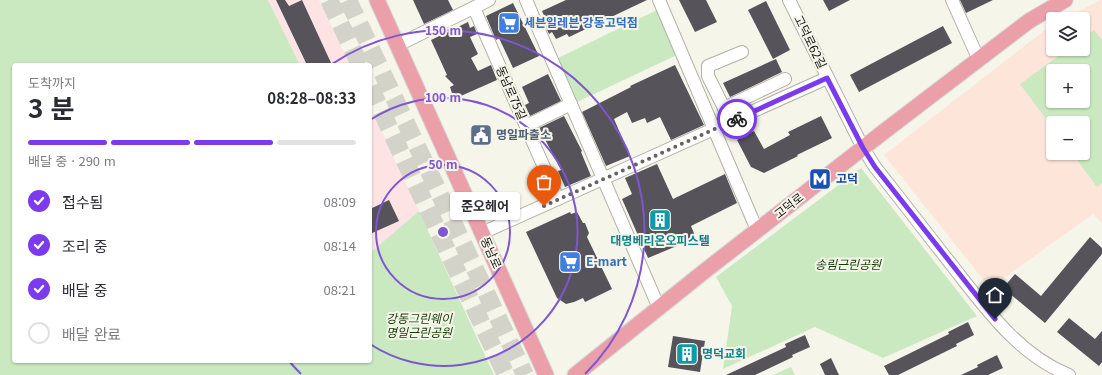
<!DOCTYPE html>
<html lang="ko">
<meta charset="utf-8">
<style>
body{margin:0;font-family:Georgia,"Noto Sans KR",serif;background:#f7f7f7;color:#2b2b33;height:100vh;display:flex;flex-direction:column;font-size:15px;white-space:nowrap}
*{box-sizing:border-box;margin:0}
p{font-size:13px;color:#7c7c81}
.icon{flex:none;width:22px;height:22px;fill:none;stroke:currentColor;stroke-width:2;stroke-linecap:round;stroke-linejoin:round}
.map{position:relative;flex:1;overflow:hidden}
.panel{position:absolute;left:12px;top:63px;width:360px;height:300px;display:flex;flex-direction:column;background:#fff;border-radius:4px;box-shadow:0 1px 3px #0004}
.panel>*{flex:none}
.tools{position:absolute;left:1046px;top:12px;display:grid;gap:8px}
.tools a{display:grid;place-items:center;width:44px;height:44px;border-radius:4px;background:#fff;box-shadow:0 1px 3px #0004;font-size:20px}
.pin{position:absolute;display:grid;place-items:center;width:34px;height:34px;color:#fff;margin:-41px -17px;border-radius:50% 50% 50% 0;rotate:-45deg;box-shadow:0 0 4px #0007}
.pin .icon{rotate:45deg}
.courier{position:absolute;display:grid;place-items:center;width:40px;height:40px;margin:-20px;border:3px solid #7c3aed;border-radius:50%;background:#fff;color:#222;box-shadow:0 1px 5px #0007}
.bubble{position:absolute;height:28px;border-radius:4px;background:#fff;box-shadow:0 1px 3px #0004;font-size:13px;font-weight:700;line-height:28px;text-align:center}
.headline em{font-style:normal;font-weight:700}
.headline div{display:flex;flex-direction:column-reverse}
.headline{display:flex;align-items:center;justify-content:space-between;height:68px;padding:0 16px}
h1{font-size:26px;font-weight:700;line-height:30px}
.bar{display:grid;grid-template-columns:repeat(4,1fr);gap:6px 4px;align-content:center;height:48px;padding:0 16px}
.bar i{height:5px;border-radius:3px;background:#e1e1e2}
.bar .active{background:#7c3aed}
.bar p{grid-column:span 4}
ol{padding:0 16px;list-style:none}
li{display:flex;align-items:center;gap:12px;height:44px}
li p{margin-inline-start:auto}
li .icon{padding:4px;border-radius:50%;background:#7c3aed;color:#fff;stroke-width:4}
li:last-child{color:#7c7c81}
li i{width:22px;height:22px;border:2px solid #e1e1e2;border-radius:50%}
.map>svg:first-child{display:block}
.education{fill:#fde5da;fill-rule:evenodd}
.medical{fill:#fee3e5}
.green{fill:#cae9c1;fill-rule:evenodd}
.building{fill:#57535b}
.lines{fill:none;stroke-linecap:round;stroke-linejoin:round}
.highway-tunnel{stroke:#d4d3c9;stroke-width:18;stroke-dasharray:18 9;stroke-linecap:butt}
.minor-casing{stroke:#b2b0a7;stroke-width:14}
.major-casing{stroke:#d5d5d4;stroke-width:17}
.minor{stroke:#fff;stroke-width:12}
.major{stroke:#ea9fa9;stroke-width:15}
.done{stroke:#64635d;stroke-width:4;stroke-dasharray:0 7.2}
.route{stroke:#7c3aed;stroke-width:5}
.ring{fill:none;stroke:#7d56d0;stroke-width:2}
.labels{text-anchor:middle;stroke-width:4;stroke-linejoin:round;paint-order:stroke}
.shop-label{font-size:12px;font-weight:bold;fill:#366cbe;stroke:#f6f5ea;text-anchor:start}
.street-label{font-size:12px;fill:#151411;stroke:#f6f5ea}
.service-label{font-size:12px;font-weight:bold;fill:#4e5e75;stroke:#f6f5ea;text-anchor:start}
.transit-label{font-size:12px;font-weight:bold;fill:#164399;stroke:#f6f5ea;text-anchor:start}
.culture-label{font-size:12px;font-weight:bold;fill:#0d838f;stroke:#f6f5ea}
.park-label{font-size:12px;font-style:italic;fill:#0f3c00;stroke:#f6f5ea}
.centre{fill:#7d56d0;stroke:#f6f5ea;stroke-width:2}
.ring-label{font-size:12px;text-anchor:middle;font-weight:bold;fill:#7d56d0;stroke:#f6f5ea;stroke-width:4;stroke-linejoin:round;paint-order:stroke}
</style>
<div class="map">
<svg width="1102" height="375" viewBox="0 0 1102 375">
<rect width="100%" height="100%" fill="#f6f5ea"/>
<!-- education -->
<path class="education" d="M 1100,0 L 1102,0 L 1102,223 L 1093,214 L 990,288 L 884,155 L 1045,30 L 1053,26 L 1053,49 L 1083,49 L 1083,19 L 1065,19 ZM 1053,71 L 1083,71 L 1083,101 L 1053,101 ZM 1053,123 L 1083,123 L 1083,153 L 1053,153 Z"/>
<!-- medical -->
<g class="medical">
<path d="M 268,0 L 319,0 L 350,65 L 300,65 Z"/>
<path d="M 370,107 L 419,211 L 370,253 Z"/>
</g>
<!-- green -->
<g class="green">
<path d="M 0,0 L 268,0 L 300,65 L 14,65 L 14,361 L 370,361 L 370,253 L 419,211 L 494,375 L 0,375 Z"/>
<path d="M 659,9 L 679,54 L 575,103 L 556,59 Z"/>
<path d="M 1094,30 L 1102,40 L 1102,183 L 1097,187 L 1072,153 L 1083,153 L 1083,123 L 1053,123 L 1053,128 L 1020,84 L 1068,49 L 1083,49 L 1083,38 ZM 1053,71 L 1083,71 L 1083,101 L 1053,101 Z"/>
<path d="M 861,168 L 977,316 L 883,358 L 815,327 L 723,369 L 732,306 L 716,277 Z"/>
<path d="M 791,367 L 795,375 L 773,375 Z"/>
</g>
<!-- building -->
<g class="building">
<path d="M 276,0 L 285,0 L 289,6 L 302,0 L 332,65 L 307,65 Z"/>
<path d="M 413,0 L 448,0 L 453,10 L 424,24 Z"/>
<path d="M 566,0 L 647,0 L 569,37 L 567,34 L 556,39 L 552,32 L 549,34 L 544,23 L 547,22 L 542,11 Z"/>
<path d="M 679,0 L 706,0 L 717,22 L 695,32 Z"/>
<path d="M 823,0 L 850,0 L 829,11 Z"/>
<path d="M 960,0 L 993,0 L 966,13 Z"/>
<path d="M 766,1 L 790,50 L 773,59 L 748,10 Z"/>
<path d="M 513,3 L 539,56 L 513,68 L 499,38 L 496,40 L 486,16 Z"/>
<path d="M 468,22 L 470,28 L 474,26 L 477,34 L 470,37 L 478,54 L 471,58 L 478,71 L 491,65 L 497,80 L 454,99 L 450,87 L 454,85 L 445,76 L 447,75 L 431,40 Z"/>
<path d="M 943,26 L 952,43 L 859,92 L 850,75 Z"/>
<path d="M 776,59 L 782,72 L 730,97 L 723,83 Z"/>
<path d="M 675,65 L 704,125 L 671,140 L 660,117 L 647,123 L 645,118 L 632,123 L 627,112 L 614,119 L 630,156 L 606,166 L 582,112 L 631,87 L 630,86 Z"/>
<path d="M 548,74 L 561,101 L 530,116 L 525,105 L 529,103 L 522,87 Z"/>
<path d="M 564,116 L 582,151 L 581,152 L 591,176 L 565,187 L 558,171 L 561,170 L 539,128 Z"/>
<path d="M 821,116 L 832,138 L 797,155 L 798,156 L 764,173 L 751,167 L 737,140 L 754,131 L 764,149 L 790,135 L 788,132 Z"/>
<path d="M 484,127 L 490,138 L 478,144 L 472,133 Z"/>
<path d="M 657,164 L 673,199 L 725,174 L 737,203 L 691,226 L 696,238 L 648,258 L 622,199 L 632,194 L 625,178 Z"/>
<path d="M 389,200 L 399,221 L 370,234 L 370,209 Z"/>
<path d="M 570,212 L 571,214 L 577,212 L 583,223 L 585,223 L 589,233 L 587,237 L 612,289 L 585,302 L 583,298 L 574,302 L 566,304 L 557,298 L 526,232 Z"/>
<path d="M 1090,237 L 1102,248 L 1102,254 L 1045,323 L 1003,288 L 1015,274 L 1041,296 Z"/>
<path d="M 1069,318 L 1095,339 L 1102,331 L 1102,362 L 1099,366 L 1057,332 Z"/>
<path d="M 968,322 L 974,335 L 956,344 L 957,346 L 898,375 L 889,375 L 884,366 L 949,334 L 948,332 Z"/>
<path d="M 805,335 L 810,347 L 792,355 L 793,357 L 755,375 L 726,375 L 786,347 L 785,344 Z"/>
<path d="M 673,336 L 705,341 L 700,372 L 668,367 Z"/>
<path d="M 997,355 L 1003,368 L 988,375 L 961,375 L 978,367 L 977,365 Z"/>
<path d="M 831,358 L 839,375 L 825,375 L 820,364 Z"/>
</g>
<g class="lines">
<!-- highway-tunnel -->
<g class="highway-tunnel">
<path d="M 329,0 L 360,65"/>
<path d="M 348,0 L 525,375"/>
<path d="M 370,87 L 506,375"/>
</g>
<!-- minor casing -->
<g class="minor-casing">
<g id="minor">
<path d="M 526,0 L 659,308"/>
<path d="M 659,0 L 757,230"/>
<path d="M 789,0 L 863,148 L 875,167 C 902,201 928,235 954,268 C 987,310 1019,355 1069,375"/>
<path d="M 952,0 L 979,60"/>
<path d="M 474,8 L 558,199"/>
<path d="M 398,45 L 489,0"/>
<path d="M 724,108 L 708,76 L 708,66 L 742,52"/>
<path d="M 729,122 L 724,108 L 785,79"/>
<path d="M 526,126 L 571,104"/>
<path d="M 482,233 L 827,78"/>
</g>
</g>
<!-- major casing -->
<g class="major-casing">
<g id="major">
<path d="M 377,0 L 546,375"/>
<path d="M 575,375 L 706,270 L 886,130 L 1029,21 L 1065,0"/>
</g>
</g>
<!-- minor -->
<use href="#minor" class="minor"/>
<!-- major -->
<use href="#major" class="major"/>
</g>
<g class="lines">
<!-- done -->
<path class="done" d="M 544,206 L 737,119"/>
<!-- route -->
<path class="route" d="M 737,119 L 827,78 L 863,148 L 875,167 L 995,319"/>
</g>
<!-- distance rings -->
<g class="ring">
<circle cx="443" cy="232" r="67"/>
<path d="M370 120A134 134 0 1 1 370 344"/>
<path d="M301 374A201 201 0 0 1 289 361M332 64A201 201 0 0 1 585 374"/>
</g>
<!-- icons -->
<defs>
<g id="supermarket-square" transform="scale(1.15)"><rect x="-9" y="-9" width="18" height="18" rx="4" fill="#3f7fe0" stroke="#f6f5ea"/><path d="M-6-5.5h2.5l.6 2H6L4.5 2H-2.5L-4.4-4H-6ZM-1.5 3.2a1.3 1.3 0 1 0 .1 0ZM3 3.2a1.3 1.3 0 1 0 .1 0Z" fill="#fff"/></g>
<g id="civic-square" transform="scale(1.15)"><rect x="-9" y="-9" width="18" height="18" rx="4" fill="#5c6f8a" stroke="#f6f5ea"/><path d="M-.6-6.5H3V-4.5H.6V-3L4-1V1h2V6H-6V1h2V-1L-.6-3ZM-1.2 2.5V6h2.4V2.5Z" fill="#fff"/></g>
<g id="metro-square" transform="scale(1.15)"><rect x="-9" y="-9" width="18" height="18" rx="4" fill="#1a4fb4" stroke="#f6f5ea"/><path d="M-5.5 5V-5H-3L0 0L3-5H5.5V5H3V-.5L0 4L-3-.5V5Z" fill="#fff"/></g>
<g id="building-square" transform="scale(1.15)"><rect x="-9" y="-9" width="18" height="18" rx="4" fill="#0f9aa8" stroke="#f6f5ea"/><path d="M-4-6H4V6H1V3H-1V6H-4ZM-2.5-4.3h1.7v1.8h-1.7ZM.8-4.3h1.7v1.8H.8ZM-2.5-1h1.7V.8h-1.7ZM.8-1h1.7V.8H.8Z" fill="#fff"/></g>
</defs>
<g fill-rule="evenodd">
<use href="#supermarket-square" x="509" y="23"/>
<use href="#civic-square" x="481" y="135"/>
<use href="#metro-square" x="820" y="179"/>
<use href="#building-square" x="660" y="220"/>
<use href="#supermarket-square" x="570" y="262"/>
<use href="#building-square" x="687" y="354"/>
</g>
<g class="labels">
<!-- shop labels -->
<g class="shop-label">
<text x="524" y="27">세븐일레븐 강동고덕점</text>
<text x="586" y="266">E-mart</text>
</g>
<!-- street labels -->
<g class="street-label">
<text transform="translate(810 42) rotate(64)" y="4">고덕로62길</text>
<text transform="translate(511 93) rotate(66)" y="4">동남로75길</text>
<text transform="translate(789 206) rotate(-38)" y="4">고덕로</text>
<text transform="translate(491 253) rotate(66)" y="4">동남로</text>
</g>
<!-- service labels -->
<g class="service-label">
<text x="496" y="139">명일파출소</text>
</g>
<!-- transit labels -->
<g class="transit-label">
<text x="836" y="183">고덕</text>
</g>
<!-- culture labels -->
<g class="culture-label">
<text x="660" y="245">대명베리온오피스텔</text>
<text x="702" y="358" text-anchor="start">명덕교회</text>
</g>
<!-- park labels -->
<g class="park-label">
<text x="848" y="269">송림근린공원</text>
<text x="419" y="323">강동그린웨이<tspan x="419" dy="14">명일근린공원</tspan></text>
</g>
</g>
<circle cx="443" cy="232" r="6" class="centre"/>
<g class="ring-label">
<text x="443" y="35">150 m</text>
<text x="443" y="102">100 m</text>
<text x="443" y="169">50 m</text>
</g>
</svg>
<div class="tools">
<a><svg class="icon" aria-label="layers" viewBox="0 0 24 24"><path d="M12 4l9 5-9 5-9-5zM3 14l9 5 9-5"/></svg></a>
<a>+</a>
<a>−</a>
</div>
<div class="pin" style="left:544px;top:206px;background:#ea580c"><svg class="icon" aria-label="bag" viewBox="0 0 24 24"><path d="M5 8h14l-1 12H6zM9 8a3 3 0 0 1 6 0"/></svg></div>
<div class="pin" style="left:995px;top:319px;background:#1f2937"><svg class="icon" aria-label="home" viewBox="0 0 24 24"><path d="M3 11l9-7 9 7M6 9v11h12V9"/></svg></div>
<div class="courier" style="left:737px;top:119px"><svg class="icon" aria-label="bike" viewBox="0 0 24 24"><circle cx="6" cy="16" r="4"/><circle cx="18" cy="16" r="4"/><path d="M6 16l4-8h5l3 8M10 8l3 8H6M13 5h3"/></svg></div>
<div class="bubble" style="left:450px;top:192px;width:70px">준오헤어</div>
<section class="panel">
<div class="headline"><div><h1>3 분</h1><p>도착까지</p></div><em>08:28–08:33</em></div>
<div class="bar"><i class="active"></i><i class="active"></i><i class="active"></i><i></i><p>배달 중 · 290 m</p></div>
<ol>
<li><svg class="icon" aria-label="check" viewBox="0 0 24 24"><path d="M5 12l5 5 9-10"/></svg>접수됨<p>08:09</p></li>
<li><svg class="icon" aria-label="check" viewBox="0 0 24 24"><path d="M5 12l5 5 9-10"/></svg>조리 중<p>08:14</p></li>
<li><svg class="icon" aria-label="check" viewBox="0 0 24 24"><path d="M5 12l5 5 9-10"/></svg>배달 중<p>08:21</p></li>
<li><i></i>배달 완료</li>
</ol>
</section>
</div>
